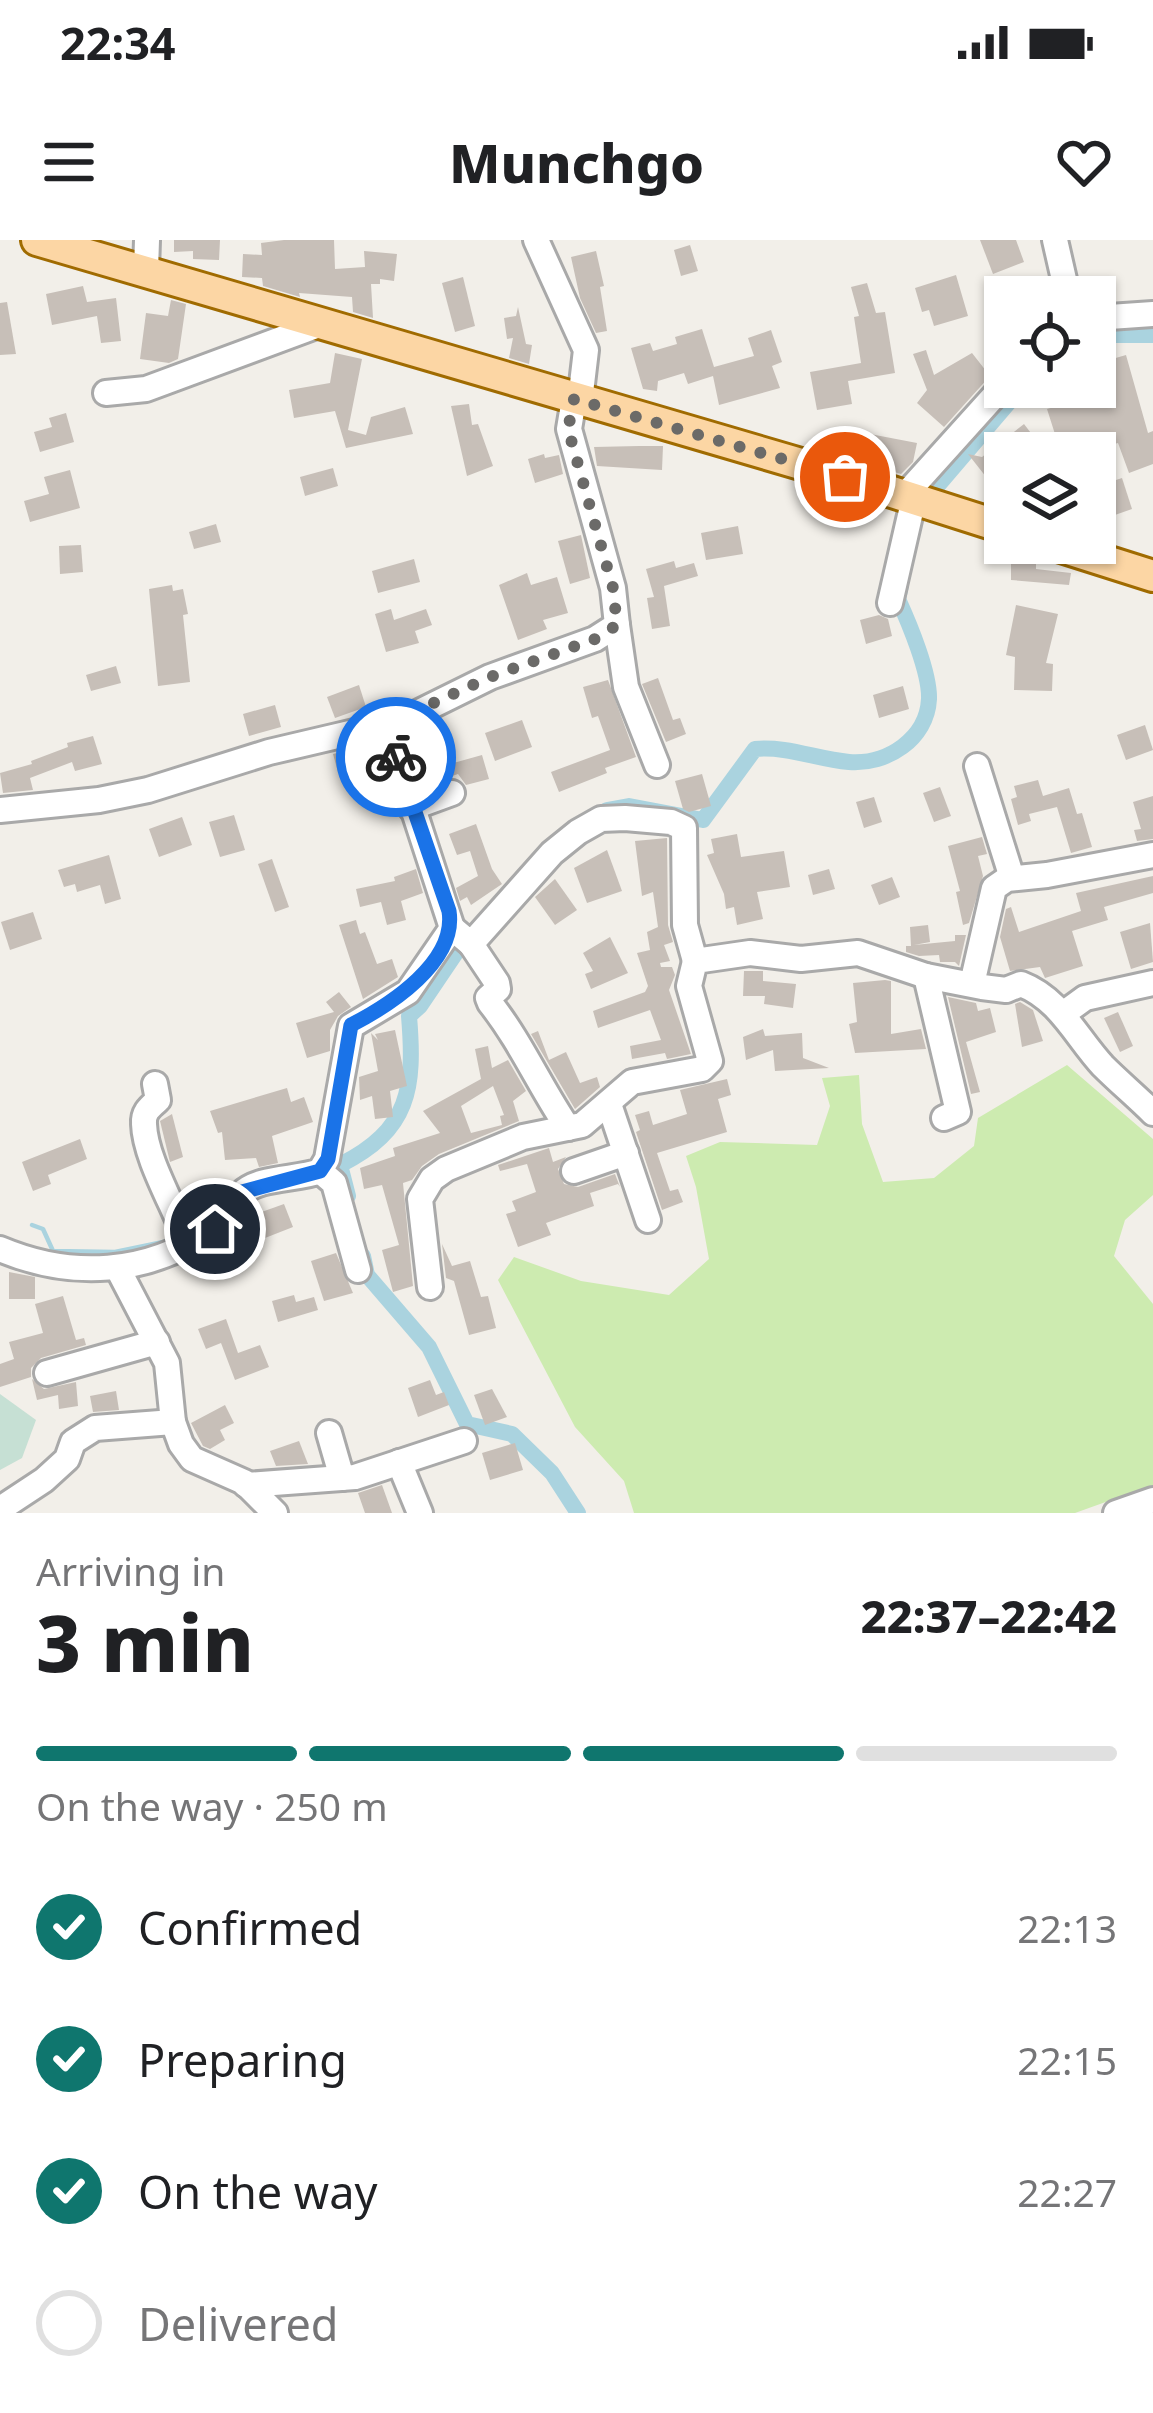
<!DOCTYPE html>
<meta charset="utf-8">
<style>
body{margin:0;font-family:"Noto Sans",sans-serif;background:#f2f2f2;color:#202124;height:100vh;display:flex;flex-direction:column;font-size:45px;white-space:nowrap}
*{box-sizing:border-box;margin:0}
p{font-size:39px;color:#757577}
.icon{flex:none;width:66px;height:66px;fill:none;stroke:currentColor;stroke-width:2;stroke-linecap:round;stroke-linejoin:round}
.map{position:relative;height:1273px;overflow:hidden}
.sheet{display:flex;flex-direction:column;background:#fff;flex:1}
.sheet>*{flex:none}
.buttons{position:absolute;left:984px;top:36px;display:grid;gap:24px}
.buttons a{display:grid;place-items:center;width:132px;height:132px;border-radius:0px;background:#fff;box-shadow:0 3px 9px #0004;font-size:60px}
.pin{position:absolute;display:grid;place-items:center;width:102px;height:102px;color:#fff;margin:-51px;border:6px solid #fff;border-radius:50%;box-shadow:0 3px 12px #0007}
.courier{position:absolute;display:grid;place-items:center;width:120px;height:120px;margin:-60px;border:9px solid #1a73e8;border-radius:50%;background:#fff;color:#222;box-shadow:0 3px 15px #0007}
.head em{font-style:normal;font-weight:800}
.head div{display:flex;flex-direction:column-reverse}
.head{display:flex;align-items:center;justify-content:space-between;height:204px;padding:0 36px}
h1{font-size:78px;font-weight:800;line-height:90px}
.bar{display:grid;grid-template-columns:repeat(4,1fr);gap:18px 12px;align-content:center;height:144px;padding:0 36px}
.bar i{height:15px;border-radius:9px;background:#e0e0e0}
.bar .current{background:#0f766e}
.bar p{grid-column:span 4}
ol{padding:0 36px;list-style:none}
li{display:flex;align-items:center;gap:36px;height:132px}
li p{margin-inline-start:auto}
li .icon{padding:12px;border-radius:50%;background:#0f766e;color:#fff;stroke-width:4}
li:last-child{color:#757577}
li i{width:66px;height:66px;border:6px solid #e0e0e0;border-radius:50%}
.status{display:flex;justify-content:space-between;align-items:center;height:84px;padding:0 60px;background:#fff;direction:ltr}
.status svg{height:33px;fill:currentColor}
header{display:flex;justify-content:space-between;align-items:center;height:156px;padding:0 36px;background:#fff;font-size:54px;font-weight:800}
.map>svg:first-child{display:block}
.grass{fill:#cdebb0}
.wetland{fill:#c6e0d4}
.lines{fill:none;stroke-linecap:round;stroke-linejoin:round}
.stream{stroke:#aad3df;stroke-width:4.5}
.canal{stroke:#aad3df;stroke-width:16}
.building{fill:#c7bfb8;fill-rule:evenodd}
.minor-casing{stroke:#a9a9a9;stroke-width:30}
.major-casing{stroke:#a06b00;stroke-width:36}
.minor{stroke:#fff;stroke-width:24}
.major{stroke:#fcd6a4;stroke-width:30}
.done{stroke:#6b6a68;stroke-width:12;stroke-dasharray:0 21.6}
.route{stroke:#1a73e8;stroke-width:15}
</style>
<div class="status"><b>22:34</b><svg viewBox="0 0 49 12"><path d="M0 12V9h3v3zM5 12V6h3v6zM10 12V3h3v9zM15 12V0h3v12zM26 1h20v11H26zM47 4h2v5h-2z"/></svg></div>
<header><svg class="icon" aria-label="menu" viewBox="0 0 24 24"><path d="M4 6h16M4 12h16M4 18h16"/></svg>Munchgo<svg class="icon" aria-label="heart" viewBox="0 0 24 24"><path d="M12 20l-8-8c-3-5 5-10 8-4 3-6 11-1 8 4z"/></svg></header>
<div class="map">
<svg width="1153" height="1273" viewBox="0 0 1153 1273">
<rect width="100%" height="100%" fill="#f2efe9"/>
<!-- grass -->
<path class="grass" d="M 1067,825 L 1153,899 L 1153,955 L 1125,980 L 1114,1016 L 1153,1064 L 1153,1245 L 1075,1273 L 634,1273 L 624,1241 L 575,1187 L 498,1040 L 514,1017 L 581,1041 L 669,1055 L 709,1019 L 696,947 L 686,916 L 720,902 L 817,905 L 830,866 L 822,838 L 859,835 L 862,884 L 883,942 L 934,938 L 974,906 L 978,878 Z"/>
<!-- wetland -->
<path class="wetland" d="M 0,1154 L 36,1180 L 22,1218 L 0,1230 Z"/>
<g class="lines">
<!-- stream -->
<path class="stream" d="M 32,985 L 43,989 L 53,1011 L 115,1012 L 168,1001"/>
<!-- canal -->
<g class="canal">
<path d="M 1095,95 L 1153,95"/>
<path d="M 934,250 L 1022,147"/>
<path d="M 607,570 L 629,566 L 703,580 L 755,509 C 788,506 816,519 849,522 C 887,525 927,499 929,459 C 930,433 909,383 898,359 L 901,345"/>
<path d="M 348,956 L 340,925 C 410,890 415,848 409,776 L 420,766 L 470,692"/>
<path d="M 363,1016 L 367,1035 L 429,1107 L 467,1184 L 512,1194 L 552,1233 L 578,1273"/>
</g>
</g>
<!-- building -->
<g class="building">
<path d="M 174,0 L 220,0 L 219,20 L 193,19 L 193,11 L 174,12 Z"/>
<path d="M 284,0 L 334,0 L 335,29 L 365,27 L 364,11 L 397,14 L 394,41 L 380,39 L 380,44 L 371,44 L 373,78 L 353,72 L 352,57 L 299,53 L 300,57 L 263,46 L 262,38 L 242,37 L 243,14 L 262,15 L 261,3 Z"/>
<path d="M 980,0 L 1016,0 L 1024,22 L 993,34 Z"/>
<path d="M 690,5 L 698,31 L 681,36 L 674,10 Z"/>
<path d="M 596,11 L 604,46 L 600,47 L 607,91 L 596,93 L 580,58 L 571,17 Z"/>
<path d="M 956,35 L 968,76 L 934,86 L 929,70 L 922,72 L 915,48 Z"/>
<path d="M 463,37 L 475,86 L 455,92 L 442,43 Z"/>
<path d="M 867,43 L 876,73 L 885,72 L 895,133 L 848,141 L 852,164 L 817,170 L 810,132 L 861,123 L 854,77 L 859,76 L 851,47 Z"/>
<path d="M 83,46 L 87,62 L 116,58 L 121,101 L 101,103 L 97,76 L 52,85 L 46,54 Z"/>
<path d="M 171,60 L 186,64 L 178,119 L 169,123 L 140,119 L 146,73 L 168,76 Z"/>
<path d="M 7,62 L 16,114 L 0,115 L 0,63 Z"/>
<path d="M 518,67 L 526,104 L 532,105 L 529,124 L 509,118 L 513,98 L 507,99 L 504,78 L 516,76 Z"/>
<path d="M 702,89 L 714,127 L 754,116 L 748,98 L 771,90 L 782,122 L 772,126 L 780,148 L 719,165 L 713,136 L 688,144 L 684,133 L 658,141 L 657,151 L 643,149 L 631,108 L 650,103 L 653,111 L 677,104 L 675,97 Z"/>
<path d="M 926,110 L 934,135 L 972,113 L 990,136 L 944,187 L 917,163 L 927,150 L 913,114 Z"/>
<path d="M 335,113 L 362,119 L 348,190 L 366,195 L 371,177 L 405,167 L 413,194 L 346,208 L 335,171 L 294,178 L 289,150 L 330,143 Z"/>
<path d="M 1126,115 L 1148,193 L 1153,191 L 1153,224 L 1129,233 L 1118,203 L 1082,213 L 1061,213 L 1047,169 L 1082,159 L 1081,155 L 1087,153 L 1085,147 L 1095,147 L 1095,124 Z"/>
<path d="M 469,164 L 472,185 L 478,184 L 493,226 L 467,236 L 451,166 Z"/>
<path d="M 66,173 L 74,202 L 40,212 L 34,192 L 52,187 L 49,178 Z"/>
<path d="M 1024,184 L 1037,201 L 1022,213 L 1005,213 L 1005,261 L 968,214 L 982,217 Z"/>
<path d="M 870,194 L 917,203 L 913,222 L 901,234 L 851,219 L 853,213 L 860,215 L 862,198 L 870,198 Z"/>
<path d="M 639,206 L 663,206 L 662,230 L 597,226 L 594,207 Z"/>
<path d="M 544,214 L 545,218 L 559,215 L 563,234 L 535,243 L 528,219 Z"/>
<path d="M 333,228 L 338,246 L 305,256 L 300,237 Z"/>
<path d="M 70,230 L 80,268 L 30,282 L 24,261 L 49,254 L 44,237 Z"/>
<path d="M 1122,238 L 1132,269 L 1095,282 L 1095,247 Z"/>
<path d="M 216,284 L 221,302 L 194,309 L 189,292 Z"/>
<path d="M 738,286 L 743,314 L 706,320 L 701,293 Z"/>
<path d="M 581,295 L 590,338 L 570,344 L 558,301 Z"/>
<path d="M 81,305 L 83,332 L 60,334 L 59,306 Z"/>
<path d="M 414,319 L 420,342 L 378,353 L 372,331 Z"/>
<path d="M 674,321 L 676,328 L 694,323 L 698,336 L 664,346 L 670,386 L 652,389 L 647,358 L 654,357 L 646,329 Z"/>
<path d="M 1011,321 L 1036,321 L 1036,329 L 1071,333 L 1069,345 L 1011,340 Z"/>
<path d="M 527,333 L 531,345 L 557,337 L 568,373 L 543,380 L 547,389 L 518,400 L 499,345 Z"/>
<path d="M 172,345 L 173,351 L 183,349 L 188,374 L 183,375 L 190,442 L 158,446 L 149,349 Z"/>
<path d="M 1016,365 L 1058,374 L 1046,423 L 1053,424 L 1052,451 L 1014,450 L 1015,417 L 1006,415 Z"/>
<path d="M 391,369 L 394,380 L 426,369 L 432,385 L 415,391 L 419,403 L 386,412 L 375,374 Z"/>
<path d="M 879,375 L 888,379 L 892,396 L 866,404 L 860,380 Z"/>
<path d="M 116,426 L 121,443 L 91,451 L 86,435 Z"/>
<path d="M 658,438 L 673,480 L 680,478 L 686,494 L 666,502 L 642,444 Z"/>
<path d="M 608,440 L 636,517 L 605,528 L 607,533 L 559,552 L 551,532 L 610,510 L 598,476 L 592,478 L 583,447 Z"/>
<path d="M 359,445 L 366,467 L 335,478 L 327,457 Z"/>
<path d="M 903,446 L 909,469 L 879,478 L 873,455 Z"/>
<path d="M 275,465 L 281,487 L 249,496 L 243,474 Z"/>
<path d="M 522,480 L 532,507 L 495,521 L 485,493 Z"/>
<path d="M 1145,485 L 1153,510 L 1126,520 L 1117,495 Z"/>
<path d="M 93,496 L 102,524 L 75,531 L 72,522 L 30,538 L 33,550 L 3,553 L 0,533 L 32,524 L 31,521 L 68,507 L 67,503 Z"/>
<path d="M 424,501 L 432,529 L 482,515 L 489,539 L 466,545 L 458,534 L 423,546 L 410,506 Z"/>
<path d="M 361,507 L 366,523 L 338,532 L 333,514 Z"/>
<path d="M 702,534 L 711,566 L 689,572 L 683,569 L 675,541 Z"/>
<path d="M 1038,540 L 1043,556 L 1069,548 L 1077,574 L 1082,573 L 1092,607 L 1071,613 L 1057,567 L 1029,574 L 1031,581 L 1018,585 L 1011,559 L 1017,557 L 1014,546 Z"/>
<path d="M 940,547 L 951,576 L 934,582 L 923,553 Z"/>
<path d="M 1153,556 L 1153,599 L 1137,601 L 1134,590 L 1141,589 L 1133,562 Z"/>
<path d="M 874,557 L 882,582 L 864,588 L 856,562 Z"/>
<path d="M 234,575 L 245,610 L 220,617 L 209,582 Z"/>
<path d="M 182,577 L 192,605 L 159,617 L 149,589 Z"/>
<path d="M 476,584 L 492,629 L 502,644 L 471,665 L 467,657 L 460,661 L 456,648 L 478,636 L 470,611 L 457,615 L 449,594 Z"/>
<path d="M 737,594 L 741,617 L 784,611 L 790,647 L 757,652 L 763,679 L 737,685 L 734,667 L 726,669 L 724,654 L 707,615 L 714,613 L 711,599 Z"/>
<path d="M 982,597 L 987,614 L 978,616 L 983,636 L 969,683 L 963,685 L 956,652 L 960,651 L 948,606 Z"/>
<path d="M 667,598 L 668,685 L 673,702 L 664,705 L 670,721 L 660,723 L 661,727 L 672,727 L 675,735 L 669,750 L 691,814 L 667,819 L 665,813 L 632,819 L 630,806 L 661,800 L 650,770 L 598,788 L 593,771 L 645,752 L 648,746 L 637,713 L 650,710 L 647,692 L 658,687 L 653,652 L 642,656 L 635,601 Z"/>
<path d="M 607,610 L 622,651 L 587,663 L 574,628 Z"/>
<path d="M 109,615 L 121,659 L 105,664 L 100,645 L 77,652 L 75,644 L 64,647 L 58,630 Z"/>
<path d="M 272,619 L 289,667 L 275,672 L 258,624 Z"/>
<path d="M 416,629 L 423,653 L 401,661 L 406,680 L 387,685 L 381,662 L 360,667 L 356,649 L 395,641 L 394,637 Z"/>
<path d="M 829,629 L 835,649 L 813,655 L 808,635 Z"/>
<path d="M 1153,636 L 1153,653 L 1104,667 L 1108,680 L 1072,691 L 1083,726 L 1045,738 L 1040,727 L 1010,731 L 1000,697 L 1006,669 L 1011,667 L 1019,692 L 1081,671 L 1076,653 Z"/>
<path d="M 892,637 L 900,657 L 879,665 L 871,645 Z"/>
<path d="M 555,639 L 577,670 L 555,685 L 535,657 Z"/>
<path d="M 33,672 L 42,699 L 10,710 L 1,682 Z"/>
<path d="M 356,680 L 360,694 L 365,692 L 377,724 L 392,719 L 398,737 L 363,759 L 339,685 Z"/>
<path d="M 1150,683 L 1153,722 L 1131,729 L 1120,692 Z"/>
<path d="M 928,685 L 930,702 L 914,705 L 955,701 L 955,695 L 966,695 L 959,726 L 955,722 L 940,722 L 939,715 L 919,716 L 906,712 L 906,706 L 911,706 L 910,687 Z"/>
<path d="M 610,697 L 628,733 L 591,749 L 585,734 L 593,731 L 583,713 Z"/>
<path d="M 744,731 L 763,731 L 763,741 L 796,744 L 793,768 L 764,764 L 765,756 L 743,756 Z"/>
<path d="M 885,740 L 891,741 L 891,794 L 921,789 L 926,809 L 855,813 L 849,784 L 857,782 L 853,743 Z"/>
<path d="M 339,752 L 351,767 L 338,776 L 330,790 L 330,811 L 307,818 L 296,783 L 334,772 L 326,762 Z"/>
<path d="M 948,757 L 976,763 L 978,771 L 990,768 L 996,792 L 966,802 L 980,852 L 971,854 Z"/>
<path d="M 1020,762 L 1033,770 L 1043,801 L 1022,807 L 1015,764 Z"/>
<path d="M 1118,772 L 1133,806 L 1120,812 L 1104,778 Z"/>
<path d="M 763,789 L 765,796 L 802,793 L 803,818 L 829,828 L 775,831 L 773,810 L 746,820 L 743,797 Z"/>
<path d="M 395,790 L 407,846 L 390,851 L 393,877 L 375,879 L 372,856 L 360,860 L 359,837 L 378,831 L 371,793 L 378,800 L 375,794 Z"/>
<path d="M 538,791 L 549,820 L 566,812 L 580,843 L 597,837 L 600,847 L 575,869 L 531,794 Z"/>
<path d="M 488,806 L 492,828 L 508,820 L 526,851 L 513,861 L 519,881 L 439,914 L 422,926 L 412,940 L 403,943 L 413,1046 L 393,1052 L 382,1010 L 399,1005 L 382,945 L 364,949 L 360,928 L 395,916 L 393,908 L 440,893 L 423,871 L 481,839 L 475,809 ZM 493,846 L 504,875 L 500,876 L 502,885 L 471,893 L 461,866 Z"/>
<path d="M 727,839 L 731,855 L 718,859 L 727,892 L 657,913 L 670,951 L 678,949 L 683,962 L 662,970 L 636,892 L 640,890 L 635,875 L 649,871 L 653,885 L 687,874 L 680,850 Z"/>
<path d="M 287,848 L 291,862 L 304,857 L 313,882 L 272,896 L 278,923 L 259,927 L 256,918 L 225,920 L 222,892 L 218,893 L 210,871 Z"/>
<path d="M 172,874 L 183,917 L 170,922 L 160,881 Z"/>
<path d="M 80,899 L 87,919 L 48,935 L 51,944 L 33,951 L 22,922 Z"/>
<path d="M 549,908 L 553,922 L 566,917 L 558,929 L 564,944 L 578,947 L 615,934 L 620,947 L 618,944 L 590,953 L 594,966 L 546,983 L 551,995 L 518,1007 L 506,974 L 516,971 L 512,961 L 536,952 L 527,924 L 500,931 L 498,925 Z"/>
<path d="M 284,964 L 293,987 L 265,998 L 256,974 Z"/>
<path d="M 442,1004 L 452,1026 L 470,1021 L 481,1057 L 488,1056 L 496,1088 L 469,1095 L 454,1041 L 446,1038 Z"/>
<path d="M 336,1013 L 353,1053 L 324,1061 L 311,1021 Z"/>
<path d="M 9,1032 L 35,1037 L 35,1059 L 9,1059 Z"/>
<path d="M 294,1055 L 296,1062 L 314,1057 L 318,1070 L 278,1082 L 272,1061 Z"/>
<path d="M 63,1056 L 76,1100 L 84,1098 L 86,1105 L 41,1118 L 31,1128 L 31,1137 L 0,1147 L 0,1124 L 14,1119 L 9,1102 L 43,1093 L 35,1064 Z"/>
<path d="M 226,1079 L 238,1113 L 260,1105 L 269,1127 L 235,1140 L 221,1103 L 206,1109 L 198,1089 Z"/>
<path d="M 32,1139 L 44,1149 L 76,1142 L 78,1166 L 59,1169 L 58,1155 L 37,1160 Z"/>
<path d="M 430,1140 L 436,1155 L 444,1152 L 449,1165 L 418,1177 L 408,1148 Z"/>
<path d="M 492,1149 L 507,1177 L 485,1185 L 474,1155 Z"/>
<path d="M 116,1151 L 119,1170 L 93,1172 L 90,1156 Z"/>
<path d="M 225,1165 L 234,1183 L 220,1190 L 225,1200 L 210,1209 L 203,1206 L 191,1183 Z"/>
<path d="M 299,1201 L 308,1224 L 276,1226 L 270,1211 Z"/>
<path d="M 515,1203 L 523,1230 L 490,1240 L 482,1213 Z"/>
<path d="M 382,1245 L 392,1273 L 365,1273 L 358,1253 Z"/>
</g>
<g class="lines">
<!-- minor casing -->
<g class="minor-casing">
<g id="minor">
<path d="M 536,0 L 586,110 L 580,161"/>
<path d="M 1055,0 L 1068,57"/>
<path d="M 146,30 L 147,0"/>
<path d="M 1095,78 L 1153,74"/>
<path d="M 106,153 L 146,149 L 324,83"/>
<path d="M 905,255 L 1005,144"/>
<path d="M 890,363 L 914,258"/>
<path d="M 617,385 L 626,447 L 657,525"/>
<path d="M 977,526 L 1012,638"/>
<path d="M 411,568 L 452,553"/>
<path d="M 0,570 L 99,560 L 148,550 L 269,512 L 401,481 L 490,437 L 595,399 L 617,385 L 613,348 L 569,189 L 574,159"/>
<path d="M 452,688 L 471,704 L 552,613 L 578,592 L 601,579 L 625,578 L 671,582 L 684,588 L 685,685 L 695,721"/>
<path d="M 471,704 L 497,743 L 498,749 L 488,758 L 490,763 C 521,802 540,847 568,888"/>
<path d="M 926,736 L 958,872 L 944,878"/>
<path d="M 972,744 L 994,648 L 1007,639 L 1047,635 L 1153,615"/>
<path d="M 1063,774 L 1085,758 L 1153,743"/>
<path d="M 155,844 L 158,860 C 150,867 143,872 144,884 C 145,919 176,969 188,1004"/>
<path d="M 609,864 L 648,980"/>
<path d="M 320,931 L 334,943 L 358,1030"/>
<path d="M 574,931 L 626,913"/>
<path d="M 0,1009 C 71,1039 147,1035 212,990 C 226,981 229,965 241,954 C 259,936 297,940 320,931 L 327,919 L 351,786 L 408,752 L 452,688 L 386,485"/>
<path d="M 117,1027 L 167,1123 L 173,1182 L 181,1204 L 192,1219 L 244,1242 L 275,1273"/>
<path d="M 430,1047 L 420,959 L 432,939 L 446,929 L 523,897 L 582,885 L 632,842 L 702,829 L 710,821 L 689,746 L 695,721 L 750,713 L 801,719 L 858,713 L 926,736 L 982,747 L 1006,750 L 1021,744 C 1060,759 1076,797 1103,826 C 1119,842 1137,857 1153,873"/>
<path d="M 47,1133 L 157,1102"/>
<path d="M 329,1193 L 342,1238"/>
<path d="M 399,1222 L 420,1273"/>
<path d="M 246,1245 L 355,1237 L 464,1201"/>
<path d="M 0,1269 L 44,1240 L 67,1219 L 73,1202 L 95,1188 L 173,1182"/>
<path d="M 1116,1273 L 1153,1260"/>
</g>
</g>
<!-- major casing -->
<g class="major-casing">
<g id="major">
<path d="M 37,0 L 845,237 L 1005,288"/>
<path d="M 1049,303 L 1153,336"/>
</g>
</g>
<!-- minor -->
<use href="#minor" class="minor"/>
<!-- major -->
<use href="#major" class="major"/>
</g>
<g class="lines">
<!-- done -->
<path class="done" d="M 396,517 L 386,485 L 490,437 L 595,399 L 617,385 L 613,348 L 568,189 L 574,159 L 845,237"/>
<!-- route -->
<path class="route" d="M 215,989 L 242,952 L 320,931 L 328,919 L 351,785 C 390,765 457,722 449,671 L 396,517"/>
</g>
</svg>
<div class="buttons">
<a><svg class="icon" aria-label="locate" viewBox="0 0 24 24"><circle cx="12" cy="12" r="6"/><path d="M12 2v4M12 18v4M2 12h4M18 12h4"/></svg></a>
<a><svg class="icon" aria-label="layers" viewBox="0 0 24 24"><path d="M12 4l9 5-9 5-9-5zM3 14l9 5 9-5"/></svg></a>
</div>
<div class="pin" style="left:845px;top:237px;background:#ea580c"><svg class="icon" aria-label="bag" viewBox="0 0 24 24"><path d="M5 8h14l-1 12H6zM9 8a3 3 0 0 1 6 0"/></svg></div>
<div class="pin" style="left:215px;top:989px;background:#1f2937"><svg class="icon" aria-label="home" viewBox="0 0 24 24"><path d="M3 11l9-7 9 7M6 9v11h12V9"/></svg></div>
<div class="courier" style="left:396px;top:517px"><svg class="icon" aria-label="bike" viewBox="0 0 24 24"><circle cx="6" cy="16" r="4"/><circle cx="18" cy="16" r="4"/><path d="M6 16l4-8h5l3 8M10 8l3 8H6M13 5h3"/></svg></div>
</div>
<section class="sheet">
<div class="head"><div><h1>3 min</h1><p>Arriving in</p></div><em>22:37–22:42</em></div>
<div class="bar"><i class="current"></i><i class="current"></i><i class="current"></i><i></i><p>On the way · 250 m</p></div>
<ol>
<li><svg class="icon" aria-label="check" viewBox="0 0 24 24"><path d="M5 12l5 5 9-10"/></svg>Confirmed<p>22:13</p></li>
<li><svg class="icon" aria-label="check" viewBox="0 0 24 24"><path d="M5 12l5 5 9-10"/></svg>Preparing<p>22:15</p></li>
<li><svg class="icon" aria-label="check" viewBox="0 0 24 24"><path d="M5 12l5 5 9-10"/></svg>On the way<p>22:27</p></li>
<li><i></i>Delivered</li>
</ol>
</section>
